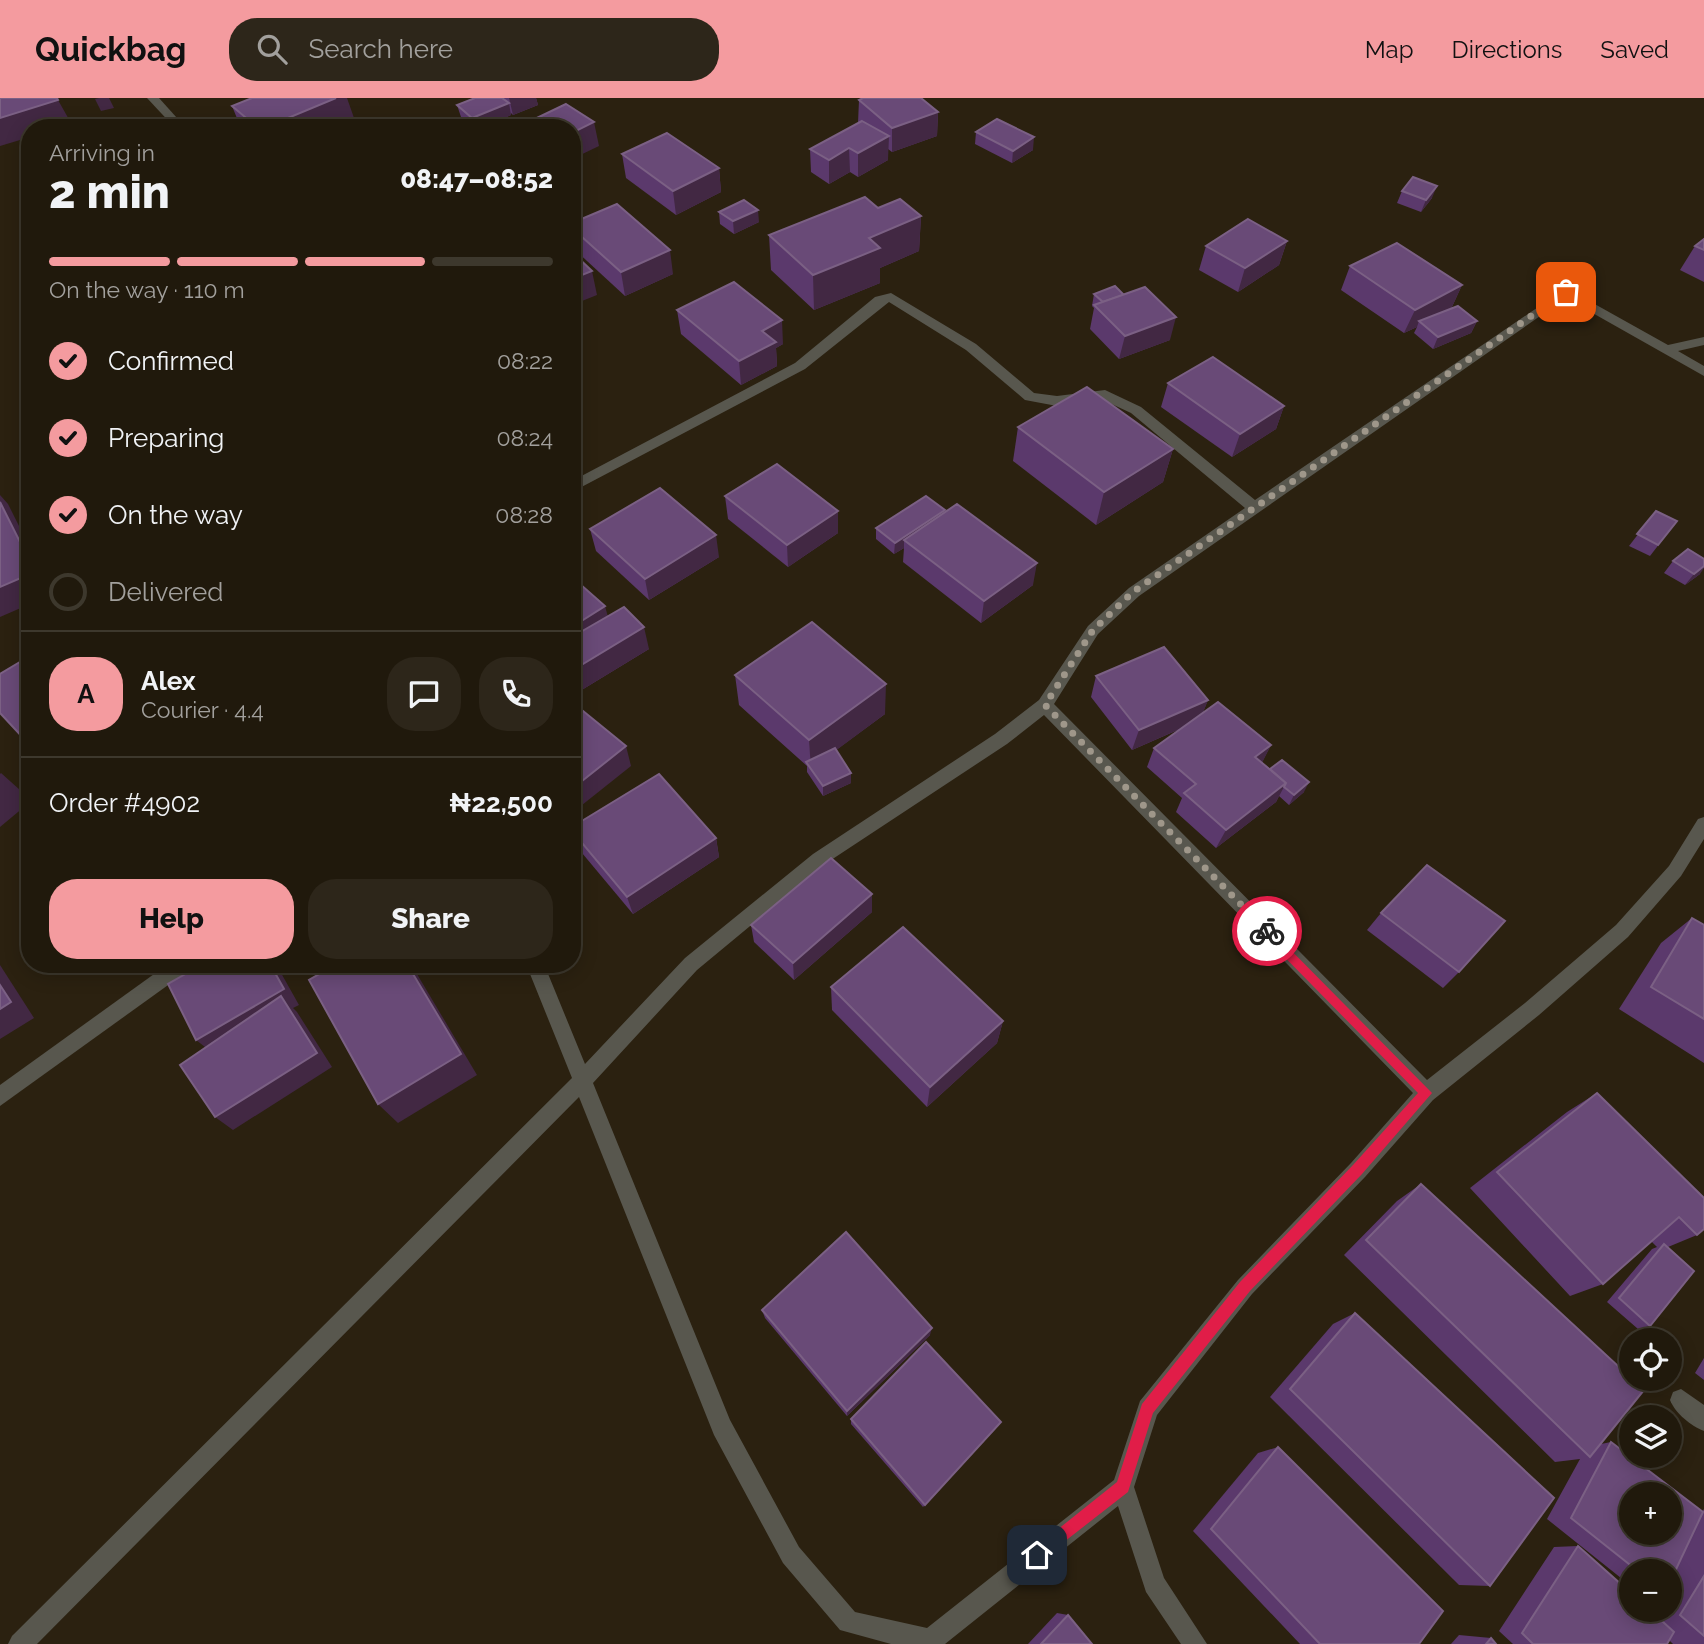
<!DOCTYPE html>
<meta charset="utf-8">
<style>
body{margin:0;font-family:Raleway,sans-serif;background:#2d261a;color:#f1f3f6;height:100vh;display:flex;flex-direction:column;font-size:26px;white-space:nowrap}
*{box-sizing:border-box;margin:0}
p{font-size:23px;color:#a2a09d}
.icon{flex:none;width:38px;height:38px;fill:none;stroke:currentColor;stroke-width:2;stroke-linecap:round;stroke-linejoin:round}
.map{position:relative;flex:1;overflow:hidden}
.details{position:absolute;left:21px;top:21px;width:560px;height:854px;display:flex;flex-direction:column;background:#20190c;border-radius:28px;box-shadow:0 4px 18px #0003,0 0 0 2px #3d382d}
.details>*{flex:none}
.fabs{position:absolute;left:1619px;top:1230px;display:grid;gap:14px}
.fabs a{display:grid;place-items:center;width:63px;height:63px;border-radius:50%;background:#20190c;box-shadow:0 4px 18px #0003,0 0 0 2px #3d382d;font-size:35px}
.pin{position:absolute;display:grid;place-items:center;width:60px;height:60px;color:#fff;margin:-30px;border-radius:14px;box-shadow:0 4px 10px #0006}
.courier{position:absolute;display:grid;place-items:center;width:70px;height:70px;margin:-35px;border:5px solid #e11d48;border-radius:50%;background:#fff;color:#222;box-shadow:0 2px 9px #0007}
.headline em{font-style:normal;font-weight:800}
.headline div{display:flex;flex-direction:column-reverse}
.headline{display:flex;align-items:center;justify-content:space-between;height:119px;padding:0 28px}
h1{font-size:46px;font-weight:800;line-height:52px}
.bar{display:grid;grid-template-columns:repeat(4,1fr);gap:10px 7px;align-content:center;height:84px;padding:0 28px}
.bar i{height:9px;border-radius:5px;background:#3d382d}
.bar .current{background:#f49b9f}
.bar p{grid-column:span 4}
.line{display:flex;align-items:center;gap:18px;padding:0 28px;border-top:2px solid #3d382d}
.line div{flex:1}
.round{display:grid;place-items:center;flex:none;width:74px;height:74px;border-radius:28px;background:#2d261a}
ol{padding:0 28px;list-style:none}
li{display:flex;align-items:center;gap:21px;height:77px}
li p{margin-inline-start:auto}
li .icon{padding:7px;border-radius:50%;background:#f49b9f;color:#111;stroke-width:4}
li:last-child{color:#a2a09d}
li i{width:38px;height:38px;border:4px solid #3d382d;border-radius:50%}
.cta{display:flex;gap:14px;margin-top:auto;padding:14px 28px}
.cta a{flex:1;height:80px;border-radius:28px;background:#f49b9f;color:#111;font-size:28px;font-weight:800;line-height:80px;text-align:center}
.cta a+a{background:#2d261a;color:#f1f3f6}
header{display:flex;align-items:center;gap:42px;box-sizing:border-box;height:98px;padding:0 35px;background:#f49b9f;color:#111}
header strong{font-size:33px}
nav{display:flex;gap:38px;margin-inline-start:auto;font-size:24px}
.search{width:490px;height:63px;background:#2d261a;display:flex;align-items:center;gap:18px;box-sizing:border-box;padding:0 24px;border-radius:28px;color:#a2a09d;font-size:26px}
.map>svg:first-child{display:block}
.lines{fill:none;stroke-linecap:round;stroke-linejoin:round}
.street{fill:#58574e;fill-rule:evenodd}
.wall{fill:#5b396c}
.shaded-wall{fill:#422843}
.building{fill:#694a77;stroke:#7b6084;stroke-width:2;fill-rule:evenodd}
.route{fill:#e11d48}
.done{stroke:#9f978a;stroke-width:7;stroke-dasharray:0 12.6}
</style>
<header>
<strong>Quickbag</strong>
<div class="search"><svg class="icon" aria-label="search" viewBox="0 0 24 24"><circle cx="10" cy="10" r="6"/><path d="M15 15l6 6"/></svg>Search here</div>
<nav><a>Map</a><a>Directions</a><a>Saved</a></nav>
</header>
<div class="map">
<svg width="1704" height="1546" viewBox="0 0 1704 1546">
<rect width="100%" height="100%" fill="#2b2110"/>
<g class="lines">
<!-- street -->
<g class="street">
<path d="M 147,0 L 159,0 L 186,30 L 175,30 Z"/>
<path d="M 1566,190 L 1668,247 L 1704,239 L 1704,247 L 1678,253 L 1704,268 L 1704,278 L 1566,200 L 1139,498 L 1098,536 L 1054,606 L 1427,982 L 1525,905 L 1616,827 L 1669,768 L 1698,721 L 1704,719 L 1704,741 L 1681,778 L 1628,839 L 1539,917 L 1433,1002 L 1365,1079 L 1252,1196 L 1157,1317 L 1134,1389 L 1164,1480 L 1207,1546 L 1181,1546 L 1146,1494 L 1118,1408 L 945,1546 L 891,1546 L 840,1532 L 783,1465 L 714,1337 L 579,999 L 37,1546 L 8,1546 L 12,1538 L 572,980 L 526,866 L 544,866 L 585,966 L 685,860 L 813,756 L 995,636 L 1039,602 L 1088,528 L 1129,490 L 1245,410 L 1131,315 L 1103,302 L 1057,308 L 1025,302 L 966,252 L 889,204 L 805,271 L 572,394 L 572,383 L 795,265 L 875,199 L 891,195 L 976,246 L 1034,295 L 1057,298 L 1105,292 L 1141,309 L 1255,402 ZM 1044,617 L 1413,995 L 1351,1065 L 1238,1182 L 1140,1303 L 1114,1382 L 927,1530 L 855,1514 L 799,1449 L 730,1322 L 593,985 L 697,872 L 825,766 L 1007,646 Z"/>
<path d="M 168,866 L 192,866 L 189,872 L 0,1008 L 0,987 Z"/>
<path d="M 1681,1291 L 1704,1307 L 1704,1333 C 1691,1328 1675,1315 1670,1302 L 1673,1294 Z"/>
</g>
</g>
<!-- wall -->
<g class="wall">
<path d="M 475,0 L 536,0 L 538,7 L 513,17 L 511,15 L 511,17 L 481,30 L 473,30 L 461,19 L 457,7 Z"/>
<path d="M 859,2 L 938,14 L 937,38 L 892,54 L 888,51 L 888,62 L 858,79 L 850,74 L 829,86 L 811,74 L 810,51 L 858,25 Z"/>
<path d="M 232,8 L 354,20 L 330,30 L 241,30 Z"/>
<path d="M 976,34 L 1033,52 L 1012,65 L 975,46 Z"/>
<path d="M 622,56 L 719,70 L 721,94 L 676,117 L 626,80 Z"/>
<path d="M 1402,93 L 1432,100 L 1421,114 L 1397,105 Z"/>
<path d="M 878,110 L 921,118 L 919,153 L 880,170 L 880,185 L 814,212 L 771,172 L 769,137 Z"/>
<path d="M 719,114 L 759,124 L 734,136 L 720,126 Z"/>
<path d="M 572,125 L 673,176 L 625,198 L 574,151 L 572,143 Z"/>
<path d="M 1704,141 L 1704,184 L 1680,172 L 1695,148 Z"/>
<path d="M 1287,143 L 1279,167 L 1238,194 L 1199,172 L 1206,148 Z"/>
<path d="M 1350,168 L 1462,187 L 1451,211 L 1477,223 L 1471,235 L 1433,251 L 1414,235 L 1417,229 L 1404,235 L 1341,192 Z"/>
<path d="M 1094,196 L 1170,242 L 1119,261 L 1090,231 L 1094,210 L 1092,208 Z"/>
<path d="M 677,212 L 783,246 L 776,250 L 777,268 L 741,287 L 681,236 Z"/>
<path d="M 1168,285 L 1284,308 L 1276,331 L 1232,359 L 1161,309 Z"/>
<path d="M 1018,329 L 1173,351 L 1163,384 L 1096,427 L 1013,363 Z"/>
<path d="M 725,398 L 838,413 L 838,435 L 788,469 L 728,421 Z"/>
<path d="M 945,412 L 945,414 L 1033,487 L 981,525 L 903,464 L 904,450 L 894,456 L 876,441 L 876,430 Z"/>
<path d="M 1656,413 L 1677,423 L 1650,458 L 1629,448 Z"/>
<path d="M 590,431 L 719,459 L 649,502 L 596,453 Z"/>
<path d="M 1673,463 L 1700,476 L 1685,487 L 1664,475 Z"/>
<path d="M 572,479 L 608,518 L 649,551 L 580,593 L 572,585 Z"/>
<path d="M 735,577 L 885,616 L 836,652 L 851,685 L 823,698 L 807,674 L 807,668 L 739,607 Z"/>
<path d="M 1096,578 L 1208,602 L 1203,614 L 1271,647 L 1262,664 L 1270,671 L 1304,694 L 1289,707 L 1279,698 L 1276,704 L 1216,750 L 1176,714 L 1182,700 L 1147,669 L 1154,650 L 1180,631 L 1132,652 L 1091,599 Z"/>
<path d="M 572,729 L 716,740 L 719,759 L 633,816 L 577,749 L 572,735 Z"/>
<path d="M 872,814 L 794,882 L 754,844 L 751,827 Z"/>
<path d="M 1381,815 L 1459,874 L 1443,890 L 1367,832 Z"/>
<path d="M 1692,820 L 1704,827 L 1704,965 L 1619,911 L 1661,845 Z"/>
<path d="M 831,889 L 1003,923 L 997,945 L 927,1009 L 832,912 Z"/>
<path d="M 1597,995 L 1697,1137 L 1668,1149 L 1650,1228 L 1638,1231 L 1607,1204 L 1652,1151 L 1657,1149 L 1651,1143 L 1603,1186 L 1570,1198 L 1470,1090 L 1567,1014 Z"/>
<path d="M 1421,1086 L 1601,1346 L 1611,1344 L 1702,1414 L 1704,1411 L 1704,1546 L 1673,1546 L 1669,1542 L 1667,1546 L 1670,1546 L 1513,1546 L 1499,1533 L 1554,1449 L 1578,1448 L 1631,1512 L 1670,1512 L 1670,1474 L 1631,1474 L 1631,1488 L 1547,1421 L 1580,1361 L 1555,1364 L 1344,1157 L 1397,1103 Z"/>
<path d="M 762,1212 L 930,1237 L 847,1318 L 765,1220 Z"/>
<path d="M 1355,1215 L 1490,1488 L 1459,1487 L 1270,1299 L 1333,1226 Z"/>
<path d="M 1704,1260 L 1704,1282 L 1695,1275 Z"/>
<path d="M 851,1321 L 1001,1324 L 923,1409 L 851,1326 Z"/>
<path d="M 1278,1349 L 1419,1546 L 1300,1546 L 1193,1433 L 1258,1355 Z"/>
<path d="M 1057,1515 L 1068,1517 L 1092,1546 L 1028,1546 Z"/>
<path d="M 1459,1537 L 1491,1540 L 1496,1546 L 1451,1546 Z"/>
</g>
<!-- shaded-wall -->
<g class="shaded-wall">
<path d="M 99,0 L 109,0 L 114,10 L 101,13 L 95,1 Z"/>
<path d="M 336,0 L 347,0 L 354,20 L 330,30 L 264,30 Z"/>
<path d="M 509,0 L 536,0 L 538,7 L 513,17 Z"/>
<path d="M 58,2 L 71,25 L 57,30 L 30,30 L 30,39 L 0,48 L 0,20 Z"/>
<path d="M 509,5 L 511,17 L 481,30 L 475,30 L 472,20 Z"/>
<path d="M 938,14 L 937,38 L 892,54 L 892,30 Z"/>
<path d="M 594,24 L 599,48 L 572,61 L 572,35 Z"/>
<path d="M 889,38 L 888,62 L 858,79 L 858,55 Z"/>
<path d="M 1034,39 L 1033,52 L 1012,65 L 1013,53 Z"/>
<path d="M 849,50 L 850,74 L 829,86 L 829,62 Z"/>
<path d="M 719,70 L 721,94 L 676,117 L 673,93 Z"/>
<path d="M 1437,88 L 1432,100 L 1421,114 L 1426,102 Z"/>
<path d="M 758,112 L 759,124 L 734,136 L 733,123 Z"/>
<path d="M 921,118 L 919,153 L 880,170 L 880,185 L 814,212 L 813,177 L 869,140 Z"/>
<path d="M 1287,143 L 1279,167 L 1238,194 L 1245,170 Z"/>
<path d="M 670,152 L 673,176 L 625,198 L 621,174 Z"/>
<path d="M 592,173 L 597,197 L 572,207 L 572,181 Z"/>
<path d="M 1462,187 L 1451,211 L 1419,223 L 1417,229 L 1404,235 L 1415,212 Z"/>
<path d="M 1176,219 L 1170,242 L 1119,261 L 1125,238 Z"/>
<path d="M 782,222 L 783,246 L 776,250 L 777,268 L 741,287 L 739,263 L 762,233 Z"/>
<path d="M 1477,223 L 1471,235 L 1433,251 L 1438,239 Z"/>
<path d="M 1284,308 L 1276,331 L 1232,359 L 1240,336 Z"/>
<path d="M 1173,351 L 1163,384 L 1096,427 L 1104,394 Z"/>
<path d="M 0,397 L 8,406 L 30,450 L 30,464 L 0,404 Z"/>
<path d="M 945,412 L 944,423 L 904,442 L 904,450 L 894,456 L 895,445 Z"/>
<path d="M 838,413 L 838,435 L 788,469 L 787,447 Z"/>
<path d="M 716,437 L 719,459 L 649,502 L 645,481 Z"/>
<path d="M 1037,465 L 1033,487 L 981,525 L 984,503 Z"/>
<path d="M 1704,468 L 1704,470 L 1700,476 L 1685,487 L 1694,476 Z"/>
<path d="M 30,476 L 30,506 L 0,519 L 0,489 Z"/>
<path d="M 605,508 L 611,530 L 572,555 L 572,529 Z"/>
<path d="M 644,529 L 649,551 L 580,593 L 573,572 Z"/>
<path d="M 886,586 L 885,616 L 811,671 L 809,642 Z"/>
<path d="M 1208,602 L 1200,622 L 1132,652 L 1139,632 Z"/>
<path d="M 1271,647 L 1261,667 L 1255,659 Z"/>
<path d="M 626,648 L 631,668 L 572,715 L 572,691 Z"/>
<path d="M 1,675 L 30,701 L 30,704 L 0,729 L 0,676 Z"/>
<path d="M 851,675 L 851,685 L 823,698 L 823,688 Z"/>
<path d="M 1309,684 L 1304,694 L 1289,707 L 1294,697 Z"/>
<path d="M 1286,685 L 1276,704 L 1216,750 L 1226,732 Z"/>
<path d="M 716,740 L 719,759 L 633,816 L 627,799 Z"/>
<path d="M 872,796 L 872,814 L 794,882 L 793,865 Z"/>
<path d="M 270,866 L 276,866 L 299,907 L 293,910 L 297,914 L 332,969 L 233,1032 L 215,1019 L 214,956 L 196,942 Z"/>
<path d="M 407,866 L 411,866 L 477,977 L 398,1025 L 378,1006 Z"/>
<path d="M 0,867 L 34,920 L 0,941 Z"/>
<path d="M 1003,923 L 997,945 L 927,1009 L 930,989 Z"/>
<path d="M 932,1230 L 930,1237 L 847,1318 L 847,1313 Z"/>
</g>
<!-- building -->
<g class="building">
<path d="M 0,0 L 57,0 L 58,2 L 0,20 Z"/>
<path d="M 252,0 L 336,0 L 264,30 L 258,30 L 232,8 Z"/>
<path d="M 475,0 L 502,0 L 509,5 L 472,20 L 457,7 Z"/>
<path d="M 863,0 L 921,0 L 938,14 L 892,30 L 859,2 Z"/>
<path d="M 566,6 L 594,24 L 572,35 L 572,30 L 516,30 Z"/>
<path d="M 997,21 L 1034,39 L 1013,53 L 976,34 Z"/>
<path d="M 862,23 L 889,38 L 858,55 L 849,50 L 829,62 L 810,51 Z"/>
<path d="M 667,35 L 719,70 L 673,93 L 622,56 Z"/>
<path d="M 1413,79 L 1437,88 L 1426,102 L 1402,93 Z"/>
<path d="M 865,99 L 878,110 L 900,101 L 921,118 L 869,140 L 880,150 L 813,177 L 769,137 Z"/>
<path d="M 744,102 L 758,112 L 733,123 L 719,114 Z"/>
<path d="M 617,106 L 670,152 L 621,174 L 572,130 L 572,125 Z"/>
<path d="M 1248,121 L 1287,143 L 1245,170 L 1206,148 Z"/>
<path d="M 1704,141 L 1704,152 L 1695,148 Z"/>
<path d="M 1397,145 L 1462,187 L 1415,212 L 1350,168 Z"/>
<path d="M 572,154 L 592,173 L 572,181 Z"/>
<path d="M 734,184 L 782,222 L 762,233 L 776,244 L 739,263 L 677,212 Z"/>
<path d="M 1115,188 L 1124,197 L 1103,204 L 1094,196 Z"/>
<path d="M 1145,189 L 1176,219 L 1125,238 L 1094,207 Z"/>
<path d="M 1458,208 L 1477,223 L 1438,239 L 1419,223 Z"/>
<path d="M 1213,259 L 1284,308 L 1240,336 L 1168,285 Z"/>
<path d="M 1087,289 L 1173,351 L 1104,394 L 1018,329 Z"/>
<path d="M 777,366 L 838,413 L 787,447 L 725,398 Z"/>
<path d="M 660,390 L 716,437 L 645,481 L 590,431 Z"/>
<path d="M 926,398 L 945,412 L 895,445 L 876,430 Z"/>
<path d="M 0,404 L 30,464 L 30,476 L 0,489 Z"/>
<path d="M 957,406 L 1037,465 L 984,503 L 904,442 Z"/>
<path d="M 1656,413 L 1677,423 L 1658,447 L 1637,436 Z"/>
<path d="M 1688,451 L 1704,461 L 1704,468 L 1694,476 L 1673,463 Z"/>
<path d="M 572,479 L 605,508 L 572,529 Z"/>
<path d="M 624,509 L 644,529 L 573,572 L 572,571 L 572,539 Z"/>
<path d="M 812,524 L 886,586 L 809,642 L 735,577 Z"/>
<path d="M 1164,549 L 1208,602 L 1139,632 L 1096,578 Z"/>
<path d="M 30,558 L 30,643 L 27,644 L 0,615 L 0,576 Z"/>
<path d="M 572,604 L 626,648 L 572,691 Z"/>
<path d="M 1218,604 L 1271,647 L 1255,659 L 1286,685 L 1226,732 L 1184,695 L 1196,686 L 1154,650 Z"/>
<path d="M 835,650 L 851,675 L 823,688 L 806,664 Z"/>
<path d="M 1282,662 L 1309,684 L 1294,697 L 1284,689 L 1286,685 L 1270,671 Z"/>
<path d="M 659,676 L 716,740 L 627,799 L 572,733 L 572,729 Z"/>
<path d="M 831,760 L 872,796 L 793,865 L 751,827 Z"/>
<path d="M 1427,767 L 1505,823 L 1459,874 L 1381,815 Z"/>
<path d="M 1692,820 L 1704,827 L 1704,921 L 1651,889 Z"/>
<path d="M 903,829 L 1003,923 L 930,989 L 831,889 Z"/>
<path d="M 203,866 L 270,866 L 284,891 L 196,942 L 168,886 Z"/>
<path d="M 337,866 L 407,866 L 461,956 L 378,1006 L 309,882 Z"/>
<path d="M 0,887 L 11,904 L 0,911 Z"/>
<path d="M 281,898 L 317,955 L 215,1019 L 180,967 Z"/>
<path d="M 1597,995 L 1704,1100 L 1704,1131 L 1697,1137 L 1679,1119 L 1603,1186 L 1497,1074 Z"/>
<path d="M 1421,1086 L 1644,1292 L 1590,1359 L 1366,1142 Z"/>
<path d="M 846,1134 L 932,1230 L 847,1313 L 762,1212 Z"/>
<path d="M 1664,1146 L 1694,1173 L 1650,1228 L 1619,1200 Z"/>
<path d="M 1355,1215 L 1554,1400 L 1490,1488 L 1290,1291 Z"/>
<path d="M 926,1244 L 1001,1324 L 925,1407 L 851,1321 Z"/>
<path d="M 1611,1344 L 1703,1414 L 1670,1484 L 1670,1474 L 1639,1474 L 1571,1420 ZM 1631,1396 L 1670,1396 L 1670,1435 L 1631,1435 Z"/>
<path d="M 1278,1349 L 1443,1513 L 1419,1546 L 1320,1546 L 1211,1431 Z"/>
<path d="M 1578,1448 L 1631,1495 L 1631,1512 L 1650,1512 L 1674,1534 L 1667,1546 L 1533,1546 L 1522,1535 Z"/>
<path d="M 1704,1478 L 1704,1538 L 1680,1517 Z"/>
<path d="M 1068,1517 L 1092,1546 L 1041,1546 Z"/>
<path d="M 1491,1540 L 1496,1546 L 1486,1546 Z"/>
</g>
<!-- route -->
<path class="route" d="M 1267,828 L 1432,995 L 1362,1076 L 1250,1193 L 1153,1315 L 1128,1394 L 1037,1465 L 1032,1463 L 1029,1457 L 1032,1452 L 1117,1384 L 1142,1306 L 1240,1184 L 1353,1067 L 1418,995 L 1263,837 L 1263,829 Z"/>
<g class="lines">
<!-- done -->
<path class="done" d="M 1267,833 L 1045,607 L 1093,532 L 1133,494 L 1566,194"/>
</g>
</svg>
<div class="fabs">
<a><svg class="icon" aria-label="locate" viewBox="0 0 24 24"><circle cx="12" cy="12" r="6"/><path d="M12 2v4M12 18v4M2 12h4M18 12h4"/></svg></a>
<a><svg class="icon" aria-label="layers" viewBox="0 0 24 24"><path d="M12 4l9 5-9 5-9-5zM3 14l9 5 9-5"/></svg></a>
<a>+</a>
<a>−</a>
</div>
<div class="pin" style="left:1566px;top:194px;background:#ea580c"><svg class="icon" aria-label="bag" viewBox="0 0 24 24"><path d="M5 8h14l-1 12H6zM9 8a3 3 0 0 1 6 0"/></svg></div>
<div class="pin" style="left:1037px;top:1457px;background:#1f2937"><svg class="icon" aria-label="home" viewBox="0 0 24 24"><path d="M3 11l9-7 9 7M6 9v11h12V9"/></svg></div>
<div class="courier" style="left:1267px;top:833px"><svg class="icon" aria-label="bike" viewBox="0 0 24 24"><circle cx="6" cy="16" r="4"/><circle cx="18" cy="16" r="4"/><path d="M6 16l4-8h5l3 8M10 8l3 8H6M13 5h3"/></svg></div>
<section class="details">
<div class="headline"><div><h1>2 min</h1><p>Arriving in</p></div><em>08:47–08:52</em></div>
<div class="bar"><i class="current"></i><i class="current"></i><i class="current"></i><i></i><p>On the way · 110 m</p></div>
<ol>
<li><svg class="icon" aria-label="check" viewBox="0 0 24 24"><path d="M5 12l5 5 9-10"/></svg>Confirmed<p>08:22</p></li>
<li><svg class="icon" aria-label="check" viewBox="0 0 24 24"><path d="M5 12l5 5 9-10"/></svg>Preparing<p>08:24</p></li>
<li><svg class="icon" aria-label="check" viewBox="0 0 24 24"><path d="M5 12l5 5 9-10"/></svg>On the way<p>08:28</p></li>
<li><i></i>Delivered</li>
</ol>
<div class="line" style="height:126px"><b class="round" style="background:#f49b9f;color:#111">A</b><div><b>Alex</b><p>Courier · 4.4</p></div><a class="round"><svg class="icon" aria-label="chat" viewBox="0 0 24 24"><path d="M4 5h16v11H9l-5 4z"/></svg></a><a class="round"><svg class="icon" aria-label="phone" viewBox="0 0 24 24"><path d="M5 4h4l2 5-3 2q2 4 5 5l2-3 5 2v4C11 20 4 13 5 4z"/></svg></a></div>
<div class="line" style="height:91px"><div>Order #4902</div><b>₦22,500</b></div>
<div class="cta"><a>Help</a><a>Share</a></div>
</section>
</div>
